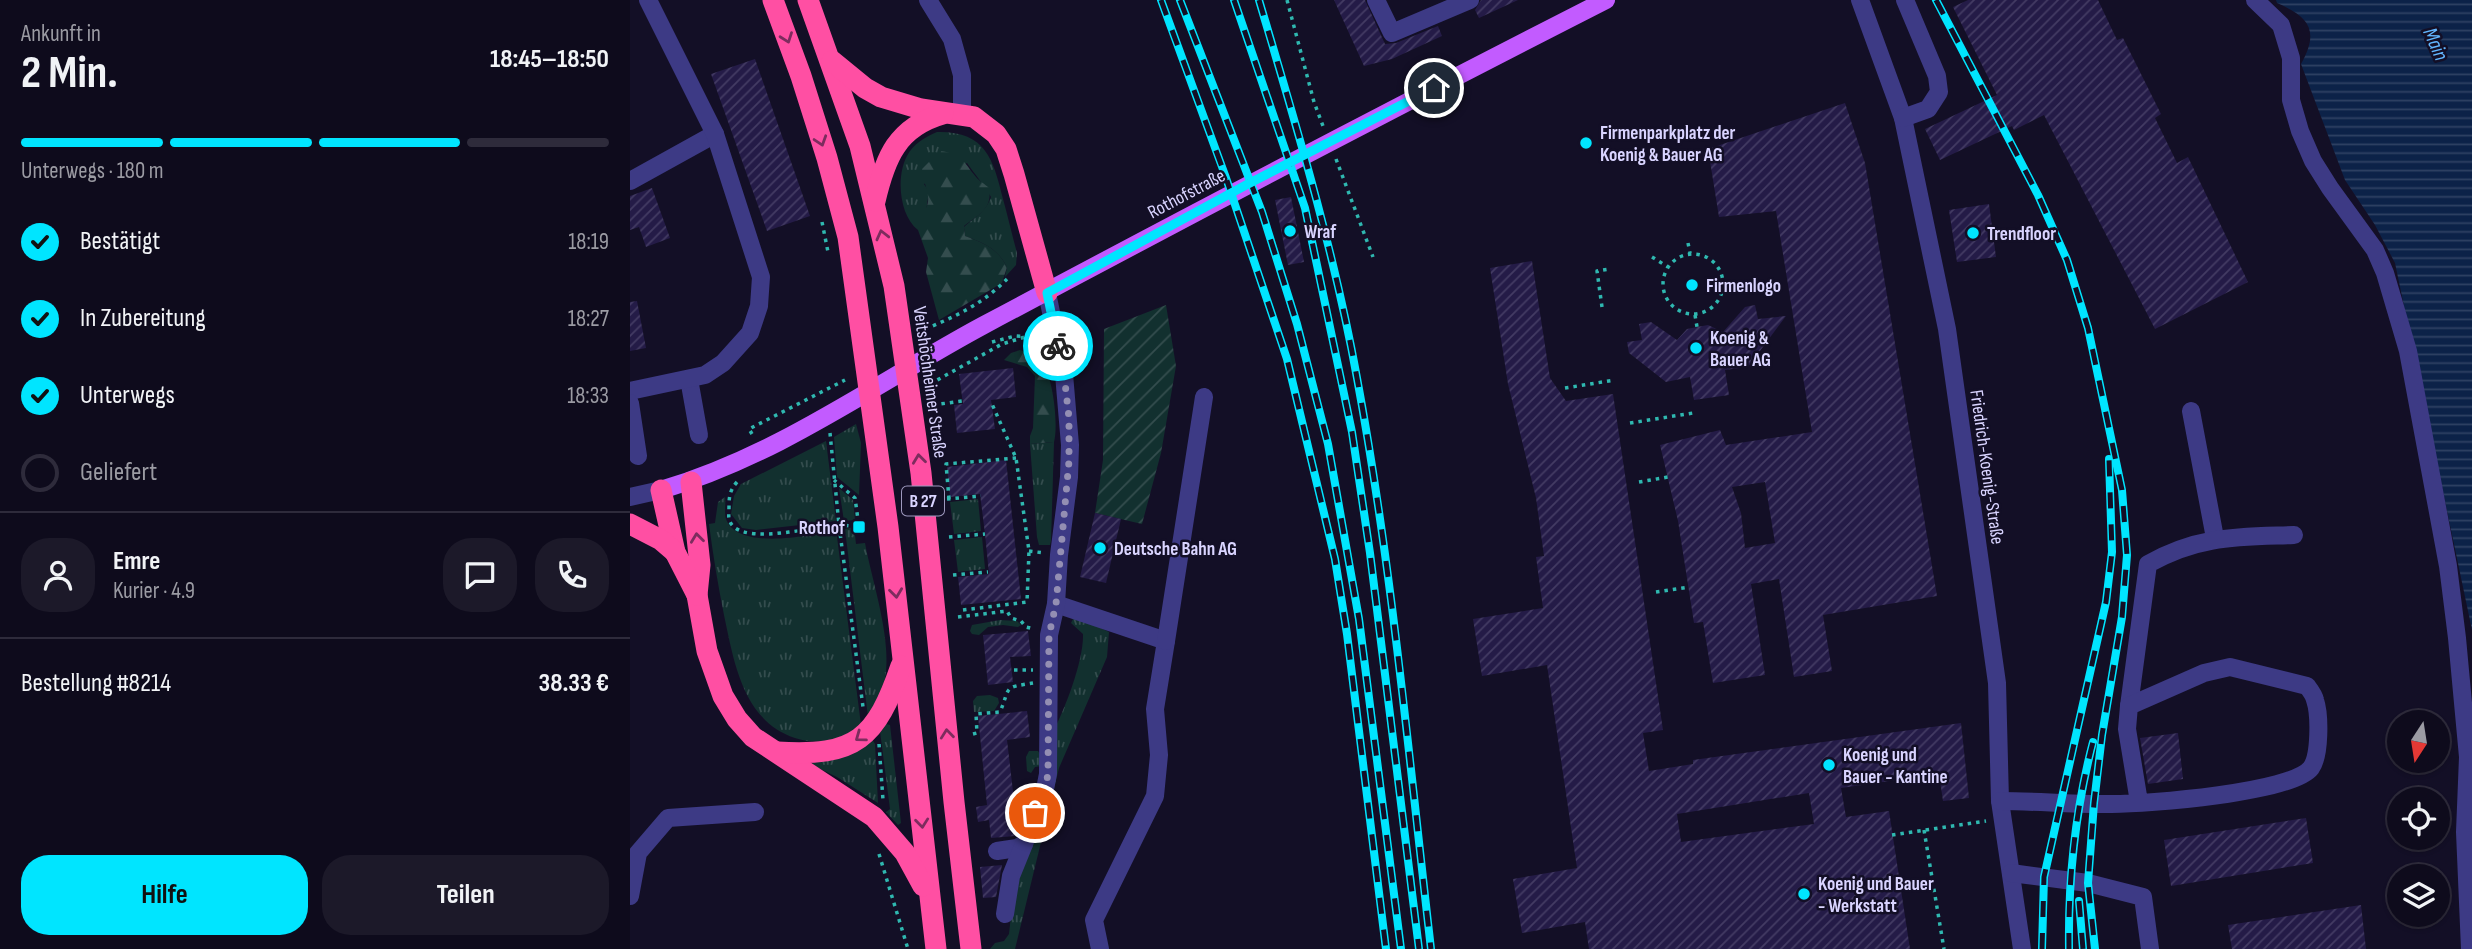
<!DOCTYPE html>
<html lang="de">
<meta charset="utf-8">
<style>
body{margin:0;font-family:"Sofia Sans Condensed",sans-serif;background:#1c1929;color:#f1f3f6;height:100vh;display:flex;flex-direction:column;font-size:26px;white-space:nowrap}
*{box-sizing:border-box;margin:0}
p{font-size:23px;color:#9b9ba3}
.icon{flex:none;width:38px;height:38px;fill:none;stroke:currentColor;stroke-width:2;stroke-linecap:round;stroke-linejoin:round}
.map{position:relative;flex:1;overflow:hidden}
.details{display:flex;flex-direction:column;background:#0e0b1c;width:630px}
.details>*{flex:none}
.needle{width:46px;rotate:192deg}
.tools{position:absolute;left:1757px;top:710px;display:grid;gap:14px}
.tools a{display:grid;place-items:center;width:63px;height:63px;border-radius:50%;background:#0e0b1c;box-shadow:0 2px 5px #0004,0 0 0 2px #2e2b3b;font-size:35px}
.pin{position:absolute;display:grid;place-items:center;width:60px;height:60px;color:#fff;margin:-30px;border:4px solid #fff;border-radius:50%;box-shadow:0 2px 7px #0007}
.courier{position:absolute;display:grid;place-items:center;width:70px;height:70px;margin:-35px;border:5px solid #00e5ff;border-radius:50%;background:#fff;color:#222;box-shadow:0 2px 9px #0007}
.head em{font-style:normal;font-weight:700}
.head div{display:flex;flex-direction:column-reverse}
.head{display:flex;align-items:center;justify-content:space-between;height:119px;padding:0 21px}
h1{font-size:46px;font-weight:700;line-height:52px}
.bar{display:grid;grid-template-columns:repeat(4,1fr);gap:10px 7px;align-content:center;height:84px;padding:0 21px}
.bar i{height:9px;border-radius:5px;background:#2e2b3b}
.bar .on{background:#00e5ff}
.bar p{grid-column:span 4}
.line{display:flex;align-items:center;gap:18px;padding:0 21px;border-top:2px solid #2e2b3b}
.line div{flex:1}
.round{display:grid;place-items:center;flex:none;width:74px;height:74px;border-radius:28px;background:#1c1929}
ol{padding:0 21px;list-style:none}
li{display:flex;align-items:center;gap:21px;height:77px}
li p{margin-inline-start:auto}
li .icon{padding:7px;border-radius:50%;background:#00e5ff;color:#111;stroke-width:4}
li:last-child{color:#9b9ba3}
li i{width:38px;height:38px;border:4px solid #2e2b3b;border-radius:50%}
.cta{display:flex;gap:14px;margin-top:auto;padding:14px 21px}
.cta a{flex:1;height:80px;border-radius:28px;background:#00e5ff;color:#111;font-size:28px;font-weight:700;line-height:80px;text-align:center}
.cta a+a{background:#1c1929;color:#f1f3f6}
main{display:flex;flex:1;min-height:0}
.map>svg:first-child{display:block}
.grass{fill:url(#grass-tufts)}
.forest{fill:url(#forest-firs)}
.garden{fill:url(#garden-furrows)}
.water{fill:url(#water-rules)}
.building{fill:url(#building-hatch);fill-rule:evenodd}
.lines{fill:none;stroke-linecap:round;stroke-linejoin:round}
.path{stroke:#2fb8b0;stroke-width:3.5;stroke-dasharray:3.5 5;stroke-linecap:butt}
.minor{stroke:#3d3a85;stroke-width:18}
.major{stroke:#c25bff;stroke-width:18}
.highway{stroke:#ff4fa3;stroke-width:21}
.rail-casing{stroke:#00e5ff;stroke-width:8}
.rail{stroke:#130f26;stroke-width:5;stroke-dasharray:16;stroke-linecap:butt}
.oneway{stroke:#7d2c5e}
.done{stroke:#948fb3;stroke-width:7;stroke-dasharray:0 12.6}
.route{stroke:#00e5ff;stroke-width:9}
.poi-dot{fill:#00e5ff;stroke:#130f26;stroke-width:2.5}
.labels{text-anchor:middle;stroke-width:5;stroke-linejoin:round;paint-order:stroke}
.shield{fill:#130f26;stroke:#9e99be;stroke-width:2}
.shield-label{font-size:18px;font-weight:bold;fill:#d9d4ff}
.poi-label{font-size:19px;font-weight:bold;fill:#d9d4ff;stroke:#130f26;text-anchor:start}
.street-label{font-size:19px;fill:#d9d4ff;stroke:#130f26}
.water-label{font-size:21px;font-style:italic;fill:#62b6ff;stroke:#130f26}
</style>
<main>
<section class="details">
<div class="head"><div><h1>2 Min.</h1><p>Ankunft in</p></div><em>18:45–18:50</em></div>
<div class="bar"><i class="on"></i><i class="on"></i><i class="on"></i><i></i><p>Unterwegs · 180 m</p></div>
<ol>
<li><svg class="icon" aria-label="check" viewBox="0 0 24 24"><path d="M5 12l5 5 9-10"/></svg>Bestätigt<p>18:19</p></li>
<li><svg class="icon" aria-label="check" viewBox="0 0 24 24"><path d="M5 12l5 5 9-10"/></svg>In Zubereitung<p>18:27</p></li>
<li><svg class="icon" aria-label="check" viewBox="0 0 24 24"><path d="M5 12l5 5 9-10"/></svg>Unterwegs<p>18:33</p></li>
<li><i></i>Geliefert</li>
</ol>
<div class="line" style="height:126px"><a class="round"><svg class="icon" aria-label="person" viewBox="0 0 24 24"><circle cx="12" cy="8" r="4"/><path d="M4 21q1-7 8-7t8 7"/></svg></a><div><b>Emre</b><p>Kurier · 4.9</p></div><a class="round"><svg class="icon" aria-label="chat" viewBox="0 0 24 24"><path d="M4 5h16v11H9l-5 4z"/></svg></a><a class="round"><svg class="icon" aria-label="phone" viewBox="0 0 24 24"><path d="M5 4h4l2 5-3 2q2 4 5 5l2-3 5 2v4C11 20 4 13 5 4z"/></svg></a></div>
<div class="line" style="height:91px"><div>Bestellung #8214</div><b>38.33 €</b></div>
<div class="cta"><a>Hilfe</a><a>Teilen</a></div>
</section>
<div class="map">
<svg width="1842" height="949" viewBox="0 0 1842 949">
<defs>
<pattern id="grass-tufts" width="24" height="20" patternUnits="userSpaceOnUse" patternTransform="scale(1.75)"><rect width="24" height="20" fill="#12302f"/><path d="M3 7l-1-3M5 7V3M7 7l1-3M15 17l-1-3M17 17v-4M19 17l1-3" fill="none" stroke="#344d4e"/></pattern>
<pattern id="forest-firs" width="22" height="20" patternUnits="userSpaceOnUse" patternTransform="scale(1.75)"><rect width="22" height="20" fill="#12302f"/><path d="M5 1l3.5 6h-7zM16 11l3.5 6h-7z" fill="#344d4e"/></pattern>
<pattern id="garden-furrows" width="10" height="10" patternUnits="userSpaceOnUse" patternTransform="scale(1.75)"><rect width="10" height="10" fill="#12302f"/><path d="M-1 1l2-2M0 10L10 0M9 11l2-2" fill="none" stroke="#344d4e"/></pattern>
<pattern id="water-rules" width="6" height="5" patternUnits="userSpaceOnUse" patternTransform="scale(1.75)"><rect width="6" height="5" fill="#0c2248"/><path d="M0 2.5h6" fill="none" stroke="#2f4163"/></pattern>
<pattern id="building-hatch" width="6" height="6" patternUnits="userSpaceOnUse" patternTransform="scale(1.75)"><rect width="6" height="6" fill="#241b47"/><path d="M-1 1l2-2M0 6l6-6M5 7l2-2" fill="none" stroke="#433b63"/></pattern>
</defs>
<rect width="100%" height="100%" fill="#130f26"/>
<!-- grass -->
<g class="grass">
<path d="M 307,132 C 355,131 363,158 373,199 C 378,217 382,235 387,253 L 386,265 L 375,277 L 377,267 C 367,248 354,243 335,236 L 334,227 C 346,216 355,213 361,197 C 354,184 345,175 337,163 L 294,184 L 299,192 L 296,211 L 288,219 L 288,230 C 269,215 266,176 277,156 C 283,144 295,137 307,132 Z"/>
<path d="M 226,424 L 231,443 L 229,495 L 207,477 L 204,437 Z"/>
<path d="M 196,441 L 206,521 L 126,530 L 112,528 L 101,514 L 104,496 L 111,484 Z"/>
<path d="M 424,442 L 421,541 L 420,545 L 409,545 L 407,537 L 400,444 Z"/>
<path d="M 209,488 L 223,500 L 225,520 L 214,521 Z"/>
<path d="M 95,497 C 96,503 94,514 96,519 C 107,551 182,536 206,529 L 231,725 C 211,740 189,746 165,738 C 113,721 104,662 94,615 C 88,585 83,555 79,524 L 85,523 L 88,502 Z"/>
<path d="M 348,499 L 351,531 L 324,534 L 320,502 Z"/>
<path d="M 224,527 L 226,544 L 235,543 C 242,583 268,654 251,693 C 248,702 242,710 238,717 L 215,529 Z"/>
<path d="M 352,537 L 355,569 L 328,572 L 324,540 Z"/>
<path d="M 443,619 L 451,619 L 479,632 L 477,657 L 429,768 L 385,949 L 360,949 L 365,943 L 374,941 L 379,934 L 383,898 L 423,732 C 435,709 454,660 453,634 L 441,623 Z"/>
<path d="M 370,620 L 387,621 L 391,625 L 388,627 L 373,625 L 358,627 L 349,635 L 342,634 L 340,631 L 342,625 Z"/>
<path d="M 347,696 L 360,695 L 368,698 L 369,703 L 364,711 L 344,712 L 343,701 Z"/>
<path d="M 256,724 L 260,725 L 271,823 L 268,825 L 256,812 L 260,809 L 250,731 Z"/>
<path d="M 242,739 L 245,744 L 248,803 L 207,777 L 182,765 L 183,761 Z"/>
<path d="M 399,751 L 408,751 L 411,756 L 411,766 L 405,767 L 401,773 L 397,771 L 396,757 Z"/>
</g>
<!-- forest -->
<g class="forest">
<path d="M 310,151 C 332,154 333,161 346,177 C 349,181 355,184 359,188 C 363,209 348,215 334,226 L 335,236 C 354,243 367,248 377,267 L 372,283 L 309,320 L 296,272 L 298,258 L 288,230 L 288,218 C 307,201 294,190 292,169 Z"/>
<path d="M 390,350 L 410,357 C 422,372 429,422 424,442 L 400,444 L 400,436 L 403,428 L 405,376 L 397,367 L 374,360 L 381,353 Z"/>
</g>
<!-- garden -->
<path class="garden" d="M 536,305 L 546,366 L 531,453 L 512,524 L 465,513 L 473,460 L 474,329 Z"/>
<!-- water -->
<path class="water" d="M 1646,0 L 1842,0 L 1842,630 L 1765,263 L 1745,225 L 1715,180 L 1671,64 C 1690,30 1679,17 1647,3 Z"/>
<!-- building -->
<g class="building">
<path d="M 704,0 L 735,0 L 755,44 L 766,43 L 808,26 L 812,36 L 762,59 L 734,66 Z"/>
<path d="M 851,0 L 888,0 L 849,18 L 845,10 Z"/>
<path d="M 1338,0 L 1468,0 L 1487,40 L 1493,38 L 1531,114 L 1525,118 L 1547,163 L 1558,157 L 1618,282 L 1525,329 L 1414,115 L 1384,130 L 1382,126 L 1310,160 L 1295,129 L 1367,95 L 1323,7 Z"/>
<path d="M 125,59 L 180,216 L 137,231 L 81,74 Z"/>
<path d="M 1215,103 L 1235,163 L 1307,596 L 1193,615 L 1202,671 L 1164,677 L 1149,579 L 1121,584 L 1135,675 L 1083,683 L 1073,622 L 1064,623 L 1048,521 L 1030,445 L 1090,430 L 1096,445 L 1182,432 L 1146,211 L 1089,217 L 1078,149 ZM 1135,482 L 1145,543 L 1115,548 L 1111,513 L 1102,487 Z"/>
<path d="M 22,188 L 40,238 L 16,247 L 9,227 L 0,230 L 0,196 Z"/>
<path d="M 661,197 L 674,262 L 658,265 L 645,200 Z"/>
<path d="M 1359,204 L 1366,257 L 1327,262 L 1319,210 Z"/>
<path d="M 902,261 L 920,378 L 936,401 L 983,394 L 1033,730 L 1013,733 L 1019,771 L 1063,764 L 1063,760 L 1331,723 L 1339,798 L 1313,801 L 1309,774 L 1211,788 L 1216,817 L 1259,811 L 1280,949 L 959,949 L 955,922 L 892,933 L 883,879 L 947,868 L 917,665 L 852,676 L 843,619 L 913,608 L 906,557 L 914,556 L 906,498 L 878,384 L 860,268 ZM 1179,793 L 1184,824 L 1051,842 L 1047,814 Z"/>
<path d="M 7,301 L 16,348 L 0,351 L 0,302 Z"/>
<path d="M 1125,305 L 1128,319 L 1156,316 L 1118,367 L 1095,370 L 1099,395 L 1064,400 L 1060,377 L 1036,382 L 999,353 L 997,342 L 1012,340 L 1009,324 L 1021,322 L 1047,340 L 1057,329 L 1067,327 L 1078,325 L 1093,332 L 1115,307 Z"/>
<path d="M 383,368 L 386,397 L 361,400 L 365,429 L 327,433 L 324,405 L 333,404 L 329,374 Z"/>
<path d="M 376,460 L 391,599 L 331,605 L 328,577 L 359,574 L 355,534 L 350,494 L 320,497 L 317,467 Z"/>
<path d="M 465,513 L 491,519 L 476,583 L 450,577 Z"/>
<path d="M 398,631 L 401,656 L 380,657 L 383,682 L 358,685 L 353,635 Z"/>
<path d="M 397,711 L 400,737 L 377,740 L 384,800 L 392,799 L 393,815 L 385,836 L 361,838 L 359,820 L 348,822 L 346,807 L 357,805 L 348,716 Z"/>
<path d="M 1548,733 L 1553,779 L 1518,784 L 1510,738 Z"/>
<path d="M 1676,818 L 1683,863 L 1541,886 L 1534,840 Z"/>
<path d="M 372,865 L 366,897 L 353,898 L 350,867 Z"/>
<path d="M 1731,905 L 1736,949 L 1602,949 L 1598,925 Z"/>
</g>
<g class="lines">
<!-- path -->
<g class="path">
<path d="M 657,0 L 684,102 L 693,126"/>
<path d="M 706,159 L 743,257"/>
<path d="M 192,222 L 198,252"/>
<path d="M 1058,243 L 1060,253"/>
<circle cx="1063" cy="284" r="30"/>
<path d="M 1022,257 L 1038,267"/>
<path d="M 972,307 L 967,271 L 980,269"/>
<path d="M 1065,315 L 1067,327"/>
<path d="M 295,329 C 325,317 354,303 377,279"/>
<path d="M 362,342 L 385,336 L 400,337"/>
<path d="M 300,384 L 372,344 L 395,337"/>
<path d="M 935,388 L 985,380"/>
<path d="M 303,405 L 332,401"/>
<path d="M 1000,423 L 1063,413"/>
<path d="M 200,433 L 209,525 L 233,707"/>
<path d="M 122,434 L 119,429 L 215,380"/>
<path d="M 107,482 C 100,490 99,496 99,507 C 99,515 97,521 104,527 C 123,543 183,527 207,525 C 214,525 222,526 229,527 L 225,498 L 204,480"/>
<path d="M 1009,482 L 1038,477"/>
<path d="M 317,499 L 351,496"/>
<path d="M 319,499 L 316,464 L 386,458"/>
<path d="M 319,537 L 355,534"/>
<path d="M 399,551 L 414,553"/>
<path d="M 323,575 L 358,572"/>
<path d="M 1026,592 L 1059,587"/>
<path d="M 333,610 L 397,602 L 399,551 L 386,458 L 362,404"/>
<path d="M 328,617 L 377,611 L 381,618 L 391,621 L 396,627 L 404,629"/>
<path d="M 384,670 L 403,670"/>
<path d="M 343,734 L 347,733 L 346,714 L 370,712 C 381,686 372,688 403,683"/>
<path d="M 249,744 L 253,800"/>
<path d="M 1294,830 L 1314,949"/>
<path d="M 1262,835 L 1356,821"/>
<path d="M 249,854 L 278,949"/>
</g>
<!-- minor -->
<g class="minor">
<path d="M 298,0 L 322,39 L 332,75 L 332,113"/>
<path d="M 746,0 L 762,33 L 840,0"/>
<path d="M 1230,0 L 1273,118 L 1317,329 L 1367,683 L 1370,801 L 1392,949"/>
<path d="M 1625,0 L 1651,25 L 1661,58 L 1661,100 L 1670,131 L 1683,161 L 1700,188 L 1745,250 L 1755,273 L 1778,351 L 1818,566 L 1827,638 L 1838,757 L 1835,832 L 1840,949"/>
<path d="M 1273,118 L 1298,109 L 1309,92 L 1307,76 L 1275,0"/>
<path d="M 0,181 L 85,134"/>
<path d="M 59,379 L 69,435"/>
<path d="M 0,391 L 75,375 L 93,363 L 120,333 L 129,306 L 131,277 L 85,134 L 18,0"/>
<path d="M 0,403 L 8,456"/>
<path d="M 1561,411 L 1585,538"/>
<path d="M 0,497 L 31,490"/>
<path d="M 426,604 L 536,641 L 525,709 L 529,755 L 525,796 L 464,920 L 470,949"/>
<path d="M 536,641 L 574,397"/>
<path d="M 1499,706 L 1518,564 C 1569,535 1609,537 1664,535"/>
<path d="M 1370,801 C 1407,801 1446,805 1482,804 C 1516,804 1662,793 1681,768 C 1690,756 1690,715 1685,700 C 1684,695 1680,690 1677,686 L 1600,667 L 1574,673 L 1499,706 L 1497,729 L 1509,802"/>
<path d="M 367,851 L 387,848 L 394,844 L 414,794 L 418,774 L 419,635 L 426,604 L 429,555 L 439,477 L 440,445 L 434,374 L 417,293"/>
<path d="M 1381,873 L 1458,883 L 1513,897 L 1520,949"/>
<path d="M 0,896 L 8,853 L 38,818 L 125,812"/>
<path d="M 375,914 L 381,876 L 394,844"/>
</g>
<!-- major -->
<path class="major" d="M 31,490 C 150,455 246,383 354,325 C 560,215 768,106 976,0"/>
<!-- highway -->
<g class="highway">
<path d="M 143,0 L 171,76 L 197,158 L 218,237 L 258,527 L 306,949"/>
<path d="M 178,0 L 230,146 L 264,286 L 291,473 L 324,802 L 341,949"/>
<path d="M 202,61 L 235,88 L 251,97 L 291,109 L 344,117 L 366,134 L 376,149 L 384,174 L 417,293"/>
<path d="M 245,201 C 255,158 267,127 313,114"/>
<path d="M 61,482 L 70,565 L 67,595 L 77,651 L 93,696 L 107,719 L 123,737 L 244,817 L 275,853 L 293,886"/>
<path d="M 31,490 L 45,552 L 67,595"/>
<path d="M 0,524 L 31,540 L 45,552"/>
<path d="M 147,752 C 226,757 246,739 271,666"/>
</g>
<!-- rail casing -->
<g class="rail-casing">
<g id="rail">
<path d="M 531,0 L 595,175 L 657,359 L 705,559 L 717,634 L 756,949"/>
<path d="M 550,0 L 632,212 L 667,324 L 698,444 L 729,619 L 771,949"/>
<path d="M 604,0 L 675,208 L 722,432 L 740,553 L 789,949"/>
<path d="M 629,0 C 666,125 704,250 727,378 C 762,567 779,759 801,949"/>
<path d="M 1306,0 L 1408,195 L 1437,260 L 1458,328 L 1492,490 L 1497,555 L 1492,617 L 1472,735 L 1464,803 L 1458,883 L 1465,949"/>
<path d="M 1449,901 L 1453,949"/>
<path d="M 1412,949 L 1414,877 L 1476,602 L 1482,552 L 1479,459"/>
<path d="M 1439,949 C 1438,879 1445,811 1463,742"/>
</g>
</g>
<!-- rail -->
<use href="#rail" class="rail"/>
</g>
<!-- one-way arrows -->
<defs><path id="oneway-chevron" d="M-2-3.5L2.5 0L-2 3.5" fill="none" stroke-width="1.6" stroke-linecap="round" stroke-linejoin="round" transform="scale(1.75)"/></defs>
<g class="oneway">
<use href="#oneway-chevron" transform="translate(157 38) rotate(70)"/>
<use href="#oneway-chevron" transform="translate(191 141) rotate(72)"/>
<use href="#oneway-chevron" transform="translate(252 235) rotate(-104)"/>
<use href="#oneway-chevron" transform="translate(289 459) rotate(-97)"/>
<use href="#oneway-chevron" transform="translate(67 538) rotate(-97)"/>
<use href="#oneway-chevron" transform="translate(266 593) rotate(83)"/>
<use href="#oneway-chevron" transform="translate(317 734) rotate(-96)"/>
<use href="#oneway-chevron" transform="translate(230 737) rotate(144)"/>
<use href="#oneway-chevron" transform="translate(292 823) rotate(84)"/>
</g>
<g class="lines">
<!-- done -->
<path class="done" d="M 405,813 L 414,794 L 418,774 L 419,635 L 426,604 L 439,461 L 439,418 L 434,374 L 428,346"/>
<!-- route -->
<path class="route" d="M 428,346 L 417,293 L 616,185 L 804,88"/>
</g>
<!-- markers -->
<g class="poi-dot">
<circle cx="956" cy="143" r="7"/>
<circle cx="660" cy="231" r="7"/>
<circle cx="1343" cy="233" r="7"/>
<circle cx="1062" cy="285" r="7"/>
<circle cx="1066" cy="348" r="7"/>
<rect x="222" y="520" width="14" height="14" rx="3.5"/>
<circle cx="470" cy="548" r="7"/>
<circle cx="1199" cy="765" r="7"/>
<circle cx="1174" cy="894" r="7"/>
</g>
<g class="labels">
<!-- shield labels -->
<rect class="shield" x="272" y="486.5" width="42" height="29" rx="5"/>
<g class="shield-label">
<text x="293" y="507">B 27</text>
</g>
<!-- poi labels -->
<g class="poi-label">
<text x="970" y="139">Firmenparkplatz der<tspan x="970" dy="22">Koenig &amp; Bauer AG</tspan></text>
<text x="674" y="238">Wraf</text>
<text x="1357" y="240">Trendfloor</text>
<text x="1076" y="292">Firmenlogo</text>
<text x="1080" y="344">Koenig &amp;<tspan x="1080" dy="22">Bauer AG</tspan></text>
<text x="215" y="534" text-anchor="end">Rothof</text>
<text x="484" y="555">Deutsche Bahn AG</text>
<text x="1213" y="761">Koenig und<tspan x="1213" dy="22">Bauer - Kantine</tspan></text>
<text x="1188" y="890">Koenig und Bauer<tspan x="1188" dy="22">- Werkstatt</tspan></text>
</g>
<!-- street labels -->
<g class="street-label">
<text transform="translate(556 193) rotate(-28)" y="7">Rothofstraße</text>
<text transform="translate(301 382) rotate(82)" y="7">Veitshöchheimer Straße</text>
<text transform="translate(1358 467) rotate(82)" y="7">Friedrich-Koenig-Straße</text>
</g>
<!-- water labels -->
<g class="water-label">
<text transform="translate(1806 44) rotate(66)" y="7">Main</text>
</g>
</g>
</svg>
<div class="tools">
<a><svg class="needle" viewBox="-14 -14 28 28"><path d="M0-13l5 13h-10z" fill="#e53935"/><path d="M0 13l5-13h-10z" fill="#9b9ba3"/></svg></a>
<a><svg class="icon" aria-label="locate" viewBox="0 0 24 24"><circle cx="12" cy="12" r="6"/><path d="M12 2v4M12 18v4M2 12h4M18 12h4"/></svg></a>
<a><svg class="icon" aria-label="layers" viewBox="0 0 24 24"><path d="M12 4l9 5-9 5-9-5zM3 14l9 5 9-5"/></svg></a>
</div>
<div class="pin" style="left:405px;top:813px;background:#ea580c"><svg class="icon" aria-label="bag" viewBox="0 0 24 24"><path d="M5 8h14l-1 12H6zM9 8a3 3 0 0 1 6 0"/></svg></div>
<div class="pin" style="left:804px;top:88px;background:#1f2937"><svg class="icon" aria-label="home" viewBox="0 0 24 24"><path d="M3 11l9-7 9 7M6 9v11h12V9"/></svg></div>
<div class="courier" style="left:428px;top:346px"><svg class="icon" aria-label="bike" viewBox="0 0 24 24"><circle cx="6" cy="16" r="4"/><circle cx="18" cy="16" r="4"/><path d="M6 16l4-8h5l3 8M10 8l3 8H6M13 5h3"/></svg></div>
</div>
</main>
